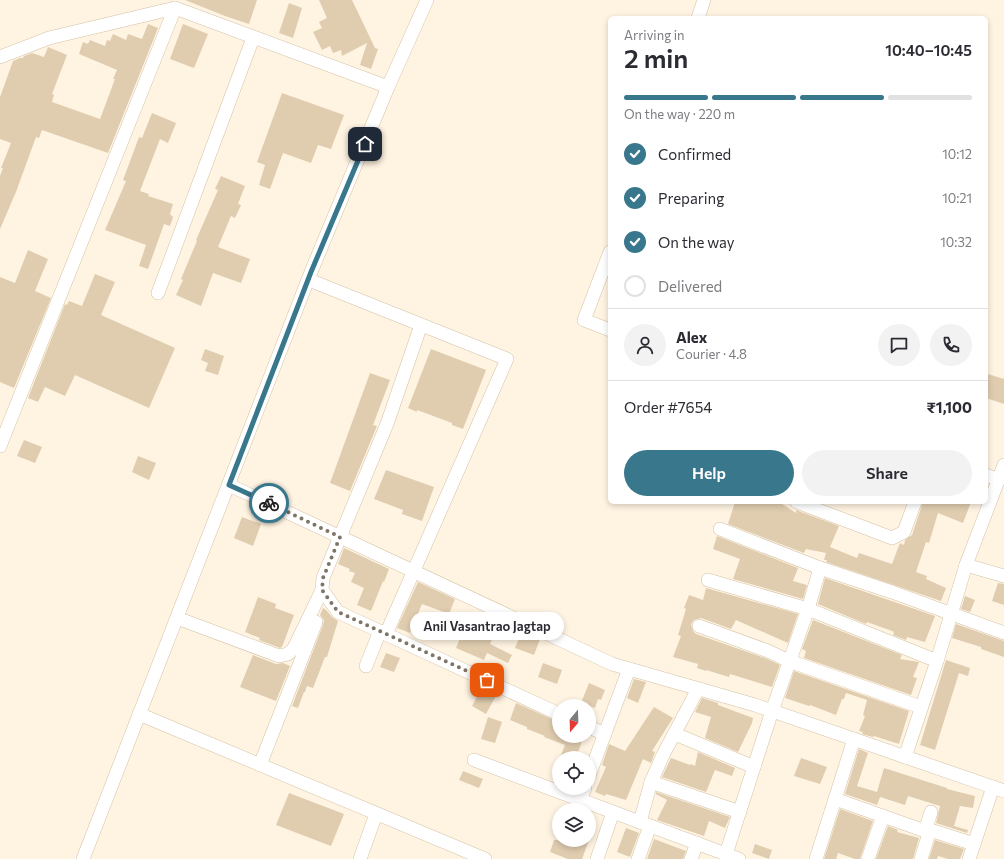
<!DOCTYPE html>
<meta charset="utf-8">
<style>
body{margin:0;font-family:Commissioner,sans-serif;background:#f2f2f3;color:#2b2b33;height:100vh;display:flex;flex-direction:column;font-size:15px;white-space:nowrap}
*{box-sizing:border-box;margin:0}
p{font-size:13px;color:#7c7c81}
.icon{flex:none;width:22px;height:22px;fill:none;stroke:currentColor;stroke-width:2;stroke-linecap:round;stroke-linejoin:round}
.map{position:relative;flex:1;overflow:hidden}
.details{position:absolute;left:608px;top:16px;width:380px;height:488px;display:flex;flex-direction:column;background:#fff;border-radius:6px;box-shadow:0 2px 6px #0003}
.details>*{flex:none}
.needle{width:26px;rotate:199deg}
.tools{position:absolute;left:552px;top:699px;display:grid;gap:8px}
.tools a{display:grid;place-items:center;width:44px;height:44px;border-radius:50%;background:#fff;box-shadow:0 2px 6px #0003;font-size:20px}
.pin{position:absolute;display:grid;place-items:center;width:34px;height:34px;color:#fff;margin:-17px;border-radius:8px;box-shadow:0 2px 6px #0006}
.courier{position:absolute;display:grid;place-items:center;width:40px;height:40px;margin:-20px;border:3px solid #38778c;border-radius:50%;background:#fff;color:#222;box-shadow:0 1px 5px #0007}
.bubble{position:absolute;height:28px;border-radius:14px;background:#fff;box-shadow:0 2px 6px #0003;font-size:13px;font-weight:600;line-height:28px;text-align:center}
.head em{font-style:normal;font-weight:600}
.head div{display:flex;flex-direction:column-reverse}
.head{display:flex;align-items:center;justify-content:space-between;height:68px;padding:0 16px}
h1{font-size:26px;font-weight:600;line-height:30px}
.bar{display:grid;grid-template-columns:repeat(4,1fr);gap:6px 4px;align-content:center;height:48px;padding:0 16px}
.bar i{height:5px;border-radius:3px;background:#e1e1e2}
.bar .current{background:#38778c}
.bar p{grid-column:span 4}
.line{display:flex;align-items:center;gap:10px;padding:0 16px;border-top:1px solid #e1e1e2}
.line div{flex:1}
.round{display:grid;place-items:center;flex:none;width:42px;height:42px;border-radius:21px;background:#f2f2f3}
ol{padding:0 16px;list-style:none}
li{display:flex;align-items:center;gap:12px;height:44px}
li p{margin-inline-start:auto}
li .icon{padding:4px;border-radius:50%;background:#38778c;color:#fff;stroke-width:4}
li:last-child{color:#7c7c81}
li i{width:22px;height:22px;border:2px solid #e1e1e2;border-radius:50%}
.cta{display:flex;gap:8px;margin-top:auto;padding:8px 16px}
.cta a{flex:1;height:46px;border-radius:24px;background:#38778c;color:#fff;font-size:16px;font-weight:600;line-height:46px;text-align:center}
.cta a+a{background:#f2f2f3;color:#2b2b33}
.map>svg:first-child{display:block}
.building{fill:#e0cdb0}
.lines{fill:none;stroke-linecap:round;stroke-linejoin:round}
.minor-casing{stroke:#d4c1a5;stroke-width:14}
.minor{stroke:#fff;stroke-width:13}
.done{stroke:#7e7567;stroke-width:4;stroke-dasharray:0 7.2}
.route{stroke:#38778c;stroke-width:5}
</style>
<div class="map">
<svg width="1004" height="859" viewBox="0 0 1004 859">
<rect width="100%" height="100%" fill="#fff4e2"/>
<!-- building -->
<g class="building">
<path d="M 185,0 L 257,0 L 249,24 L 225,16 Z"/>
<path d="M 319,0 L 352,0 L 375,48 L 378,49 L 371,69 L 360,65 L 367,43 L 342,56 L 341,50 L 333,53 L 330,46 L 322,50 L 313,32 L 322,28 L 319,22 L 327,18 Z"/>
<path d="M 289,3 L 302,8 L 293,38 L 279,33 Z"/>
<path d="M 148,24 L 158,28 L 108,153 L 42,130 L 39,138 L 36,137 L 16,192 L 0,229 L 0,176 L 3,168 L 1,168 L 11,143 L 0,139 L 0,97 L 13,61 L 20,58 L 23,58 L 24,56 L 32,53 L 44,57 L 48,47 L 67,55 L 52,94 L 54,95 L 52,102 L 100,119 L 115,79 L 113,79 L 117,70 L 79,54 L 83,42 L 88,44 L 90,40 L 105,46 L 107,40 L 110,41 L 113,34 L 126,40 L 128,34 L 142,39 Z"/>
<path d="M 183,24 L 208,34 L 194,68 L 170,59 Z"/>
<path d="M 282,93 L 344,115 L 331,149 L 318,145 L 311,163 L 283,153 L 270,189 L 259,185 L 265,165 L 257,162 Z"/>
<path d="M 152,113 L 176,123 L 168,143 L 160,139 L 140,191 L 149,194 L 148,196 L 173,204 L 170,214 L 173,217 L 170,226 L 164,224 L 148,269 L 139,266 L 146,245 L 105,230 L 126,181 L 123,180 L 139,137 L 142,138 Z"/>
<path d="M 221,176 L 245,186 L 238,204 L 241,205 L 235,218 L 231,216 L 218,247 L 250,259 L 241,283 L 213,273 L 201,306 L 176,295 L 183,280 L 181,279 L 197,241 L 196,240 L 218,190 L 215,189 Z"/>
<path d="M 28,250 L 48,259 L 35,291 L 51,298 L 14,388 L 0,382 L 0,277 L 15,283 Z"/>
<path d="M 95,274 L 115,282 L 101,315 L 175,348 L 149,408 L 75,375 L 65,396 L 45,387 L 38,402 L 28,398 L 65,304 L 67,305 L 69,301 L 82,306 Z"/>
<path d="M 205,349 L 224,356 L 218,375 L 205,371 L 208,363 L 201,360 Z"/>
<path d="M 431,349 L 486,370 L 463,429 L 452,425 L 452,423 L 417,410 L 417,412 L 408,408 Z"/>
<path d="M 370,373 L 390,380 L 373,425 L 377,426 L 350,491 L 330,483 Z"/>
<path d="M 988,374 L 1004,379 L 1004,404 L 986,398 L 986,381 Z"/>
<path d="M 24,440 L 42,447 L 35,463 L 17,456 Z"/>
<path d="M 138,456 L 156,463 L 149,480 L 132,472 Z"/>
<path d="M 386,470 L 434,487 L 422,521 L 402,514 L 403,510 L 374,499 Z"/>
<path d="M 735,502 L 779,502 L 796,513 L 796,510 L 839,526 L 830,547 L 857,558 L 859,553 L 892,564 L 900,543 L 904,545 L 905,540 L 912,535 L 923,502 L 971,502 L 963,523 L 938,513 L 929,543 L 926,542 L 916,572 L 927,576 L 926,579 L 946,588 L 941,601 L 826,562 L 827,560 L 824,560 L 826,553 L 806,549 L 804,553 L 728,524 Z"/>
<path d="M 242,517 L 261,524 L 253,546 L 234,538 Z"/>
<path d="M 717,536 L 798,568 L 793,581 L 807,585 L 803,599 L 733,579 L 740,559 L 713,549 Z"/>
<path d="M 344,548 L 389,569 L 384,582 L 383,581 L 371,611 L 357,605 L 364,588 L 351,582 L 355,573 L 349,571 L 350,569 L 338,564 Z"/>
<path d="M 825,578 L 935,616 L 925,642 L 907,637 L 906,640 L 893,635 L 894,632 L 892,631 L 867,622 L 866,624 L 818,604 Z"/>
<path d="M 418,582 L 455,599 L 449,614 L 422,604 L 410,633 L 397,628 Z"/>
<path d="M 998,583 L 1004,584 L 1004,605 L 992,601 Z"/>
<path d="M 706,588 L 798,614 L 788,643 L 736,620 L 731,629 L 701,618 L 694,620 L 691,624 L 693,631 L 696,634 L 765,658 L 780,665 L 772,687 L 730,674 L 729,677 L 706,670 L 706,671 L 697,668 L 698,664 L 673,657 L 681,636 L 678,635 L 686,609 L 684,608 L 689,595 L 703,600 Z"/>
<path d="M 965,596 L 975,600 L 970,612 L 961,609 Z"/>
<path d="M 258,597 L 276,604 L 275,608 L 294,615 L 282,647 L 280,648 L 259,640 L 260,638 L 245,632 Z"/>
<path d="M 323,608 L 326,610 L 332,617 L 338,621 L 327,657 L 325,657 L 313,688 L 307,686 L 305,692 L 304,692 L 298,708 L 292,706 L 323,625 L 324,620 L 320,615 Z"/>
<path d="M 813,620 L 902,655 L 900,659 L 919,662 L 913,677 L 917,678 L 911,695 L 804,658 L 806,651 L 802,649 Z"/>
<path d="M 956,624 L 1004,641 L 1004,657 L 981,649 L 981,647 L 952,638 Z"/>
<path d="M 465,626 L 493,637 L 490,644 L 512,655 L 508,663 L 487,653 L 484,660 L 456,648 Z"/>
<path d="M 522,631 L 540,639 L 534,655 L 515,648 Z"/>
<path d="M 386,653 L 400,658 L 394,672 L 380,667 Z"/>
<path d="M 253,655 L 276,664 L 283,663 L 290,666 L 276,701 L 240,687 Z"/>
<path d="M 946,660 L 970,668 L 968,676 L 959,673 L 935,750 L 920,745 Z"/>
<path d="M 543,663 L 562,670 L 557,684 L 538,677 Z"/>
<path d="M 794,671 L 909,711 L 899,744 L 874,736 L 873,737 L 862,734 L 863,732 L 859,731 L 865,716 L 863,715 L 867,700 L 846,693 L 844,699 L 842,699 L 836,715 L 810,705 L 809,706 L 785,698 Z"/>
<path d="M 634,679 L 646,682 L 638,703 L 627,698 Z"/>
<path d="M 589,683 L 605,690 L 601,700 L 598,699 L 595,708 L 581,703 Z"/>
<path d="M 482,687 L 497,694 L 486,714 L 472,706 Z"/>
<path d="M 702,698 L 718,703 L 718,705 L 753,718 L 752,723 L 738,752 L 705,738 L 711,717 L 695,712 Z"/>
<path d="M 516,703 L 559,722 L 559,736 L 584,736 L 576,758 L 560,758 L 565,745 L 544,737 L 545,736 L 527,729 L 527,727 L 510,720 Z"/>
<path d="M 654,707 L 673,718 L 652,751 L 655,752 L 651,763 L 643,759 L 626,800 L 606,794 L 605,796 L 595,792 L 606,767 L 602,765 L 609,744 L 625,751 Z"/>
<path d="M 488,717 L 502,722 L 495,743 L 481,739 Z"/>
<path d="M 859,749 L 868,753 L 857,786 L 877,792 L 884,768 L 947,788 L 947,789 L 975,796 L 973,808 L 960,806 L 954,826 L 968,830 L 967,833 L 936,823 L 940,806 L 908,796 L 905,805 L 880,797 L 877,805 L 845,794 Z"/>
<path d="M 698,752 L 735,768 L 732,776 L 715,770 L 706,792 L 662,777 L 671,758 L 690,765 L 691,764 L 695,766 Z"/>
<path d="M 801,758 L 827,767 L 820,784 L 794,776 Z"/>
<path d="M 463,771 L 483,779 L 479,788 L 459,780 Z"/>
<path d="M 656,792 L 730,817 L 725,828 L 709,821 L 704,836 L 657,820 L 667,800 L 656,794 Z"/>
<path d="M 289,793 L 344,814 L 331,846 L 276,825 Z"/>
<path d="M 840,809 L 873,821 L 860,859 L 855,859 L 838,853 L 836,859 L 824,859 Z"/>
<path d="M 888,826 L 898,830 L 897,832 L 919,838 L 913,859 L 876,859 Z"/>
<path d="M 626,828 L 639,833 L 630,857 L 617,852 Z"/>
<path d="M 654,839 L 686,851 L 683,859 L 647,859 Z"/>
<path d="M 554,840 L 589,840 L 582,859 L 568,859 L 550,852 Z"/>
<path d="M 935,840 L 964,849 L 960,859 L 948,859 L 938,856 L 937,859 L 929,859 Z"/>
<path d="M 755,844 L 772,850 L 769,859 L 752,853 Z"/>
</g>
<g class="lines">
<!-- minor casing -->
<g class="minor-casing">
<g id="minor">
<path d="M 698,18 L 704,0"/>
<path d="M 0,57 L 49,38 L 175,8 L 388,87"/>
<path d="M 610,252 L 584,320 L 610,330"/>
<path d="M 309,280 L 507,359 L 386,634"/>
<path d="M 158,293 L 253,38"/>
<path d="M 421,325 L 387,424 L 323,578 L 322,590 L 338,612 L 559,714"/>
<path d="M 0,446 L 175,8"/>
<path d="M 986,475 L 999,480"/>
<path d="M 229,485 L 612,664 L 755,705 L 1004,791"/>
<path d="M 797,502 L 892,538 L 904,532 L 915,502"/>
<path d="M 720,529 L 820,568 L 892,592 L 1004,633"/>
<path d="M 966,565 L 1004,576"/>
<path d="M 708,580 L 808,609 L 937,661"/>
<path d="M 177,618 L 279,656 L 288,654 L 294,648 L 322,590"/>
<path d="M 699,626 L 768,651 L 789,661 L 921,707"/>
<path d="M 366,666 L 380,631"/>
<path d="M 139,714 L 485,859"/>
<path d="M 589,727 L 605,734"/>
<path d="M 675,734 L 754,767"/>
<path d="M 905,757 L 937,661 L 966,565 L 1004,465"/>
<path d="M 474,760 L 739,859"/>
<path d="M 260,765 L 316,622"/>
<path d="M 589,776 L 629,669"/>
<path d="M 651,782 L 740,812"/>
<path d="M 835,799 L 925,831 L 930,830 L 974,844"/>
<path d="M 580,800 L 585,788"/>
<path d="M 640,822 L 651,782 L 663,755 L 698,689"/>
<path d="M 925,831 L 931,812"/>
<path d="M 726,854 L 772,711 L 808,609 L 820,568"/>
<path d="M 83,859 L 311,272 L 388,87 L 427,0"/>
<path d="M 360,859 L 376,814"/>
<path d="M 597,859 L 613,812"/>
<path d="M 638,859 L 650,826"/>
<path d="M 691,859 L 697,843"/>
<path d="M 816,859 L 854,739"/>
<path d="M 868,859 L 883,816"/>
<path d="M 921,859 L 930,830"/>
<path d="M 969,859 L 993,787"/>
</g>
</g>
<!-- minor -->
<use href="#minor" class="minor"/>
</g>
<g class="lines">
<!-- done -->
<path class="done" d="M 269,503 L 340,537 L 323,578 L 322,590 L 338,612 L 487,680"/>
<!-- route -->
<path class="route" d="M 269,503 L 229,485 L 311,272 L 365,144"/>
</g>
</svg>
<div class="tools">
<a><svg class="needle" viewBox="-14 -14 28 28"><path d="M0-13l5 13h-10z" fill="#e53935"/><path d="M0 13l5-13h-10z" fill="#7c7c81"/></svg></a>
<a><svg class="icon" aria-label="locate" viewBox="0 0 24 24"><circle cx="12" cy="12" r="6"/><path d="M12 2v4M12 18v4M2 12h4M18 12h4"/></svg></a>
<a><svg class="icon" aria-label="layers" viewBox="0 0 24 24"><path d="M12 4l9 5-9 5-9-5zM3 14l9 5 9-5"/></svg></a>
</div>
<div class="pin" style="left:487px;top:680px;background:#ea580c"><svg class="icon" aria-label="bag" viewBox="0 0 24 24"><path d="M5 8h14l-1 12H6zM9 8a3 3 0 0 1 6 0"/></svg></div>
<div class="pin" style="left:365px;top:144px;background:#1f2937"><svg class="icon" aria-label="home" viewBox="0 0 24 24"><path d="M3 11l9-7 9 7M6 9v11h12V9"/></svg></div>
<div class="courier" style="left:269px;top:503px"><svg class="icon" aria-label="bike" viewBox="0 0 24 24"><circle cx="6" cy="16" r="4"/><circle cx="18" cy="16" r="4"/><path d="M6 16l4-8h5l3 8M10 8l3 8H6M13 5h3"/></svg></div>
<div class="bubble" style="left:410px;top:612px;width:154px">Anil Vasantrao Jagtap</div>
<section class="details">
<div class="head"><div><h1>2 min</h1><p>Arriving in</p></div><em>10:40–10:45</em></div>
<div class="bar"><i class="current"></i><i class="current"></i><i class="current"></i><i></i><p>On the way · 220 m</p></div>
<ol>
<li><svg class="icon" aria-label="check" viewBox="0 0 24 24"><path d="M5 12l5 5 9-10"/></svg>Confirmed<p>10:12</p></li>
<li><svg class="icon" aria-label="check" viewBox="0 0 24 24"><path d="M5 12l5 5 9-10"/></svg>Preparing<p>10:21</p></li>
<li><svg class="icon" aria-label="check" viewBox="0 0 24 24"><path d="M5 12l5 5 9-10"/></svg>On the way<p>10:32</p></li>
<li><i></i>Delivered</li>
</ol>
<div class="line" style="height:72px"><a class="round"><svg class="icon" aria-label="person" viewBox="0 0 24 24"><circle cx="12" cy="8" r="4"/><path d="M4 21q1-7 8-7t8 7"/></svg></a><div><b>Alex</b><p>Courier · 4.8</p></div><a class="round"><svg class="icon" aria-label="chat" viewBox="0 0 24 24"><path d="M4 5h16v11H9l-5 4z"/></svg></a><a class="round"><svg class="icon" aria-label="phone" viewBox="0 0 24 24"><path d="M5 4h4l2 5-3 2q2 4 5 5l2-3 5 2v4C11 20 4 13 5 4z"/></svg></a></div>
<div class="line" style="height:52px"><div>Order #7654</div><b>₹1,100</b></div>
<div class="cta"><a>Help</a><a>Share</a></div>
</section>
</div>
